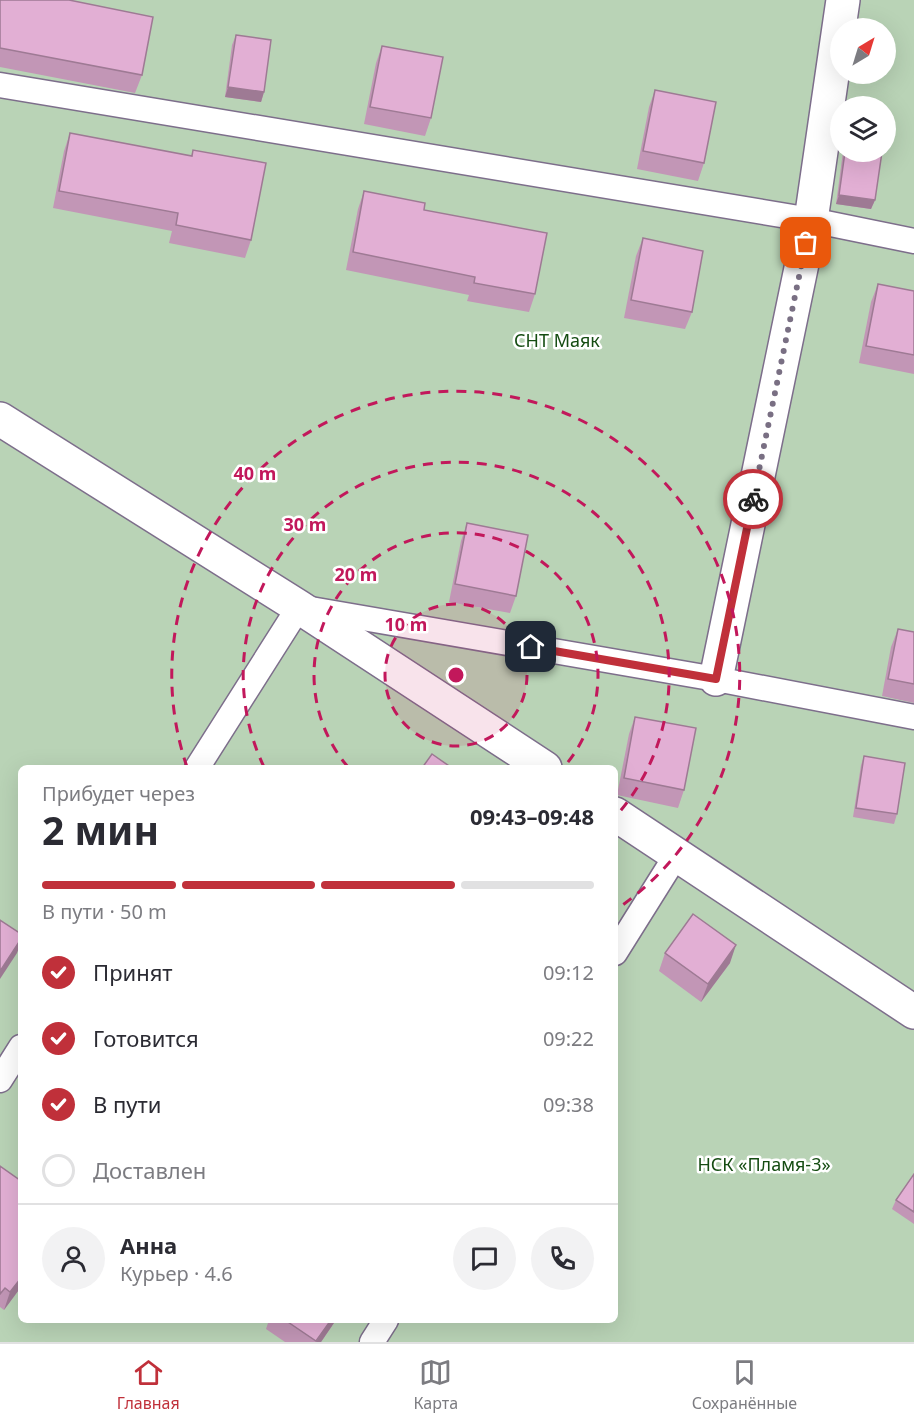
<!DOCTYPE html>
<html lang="ru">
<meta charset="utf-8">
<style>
body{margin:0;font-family:"Noto Sans",sans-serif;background:#f2f2f3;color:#2b2b33;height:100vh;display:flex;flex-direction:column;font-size:22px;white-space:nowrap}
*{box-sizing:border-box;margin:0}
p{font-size:20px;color:#7c7c81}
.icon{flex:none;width:33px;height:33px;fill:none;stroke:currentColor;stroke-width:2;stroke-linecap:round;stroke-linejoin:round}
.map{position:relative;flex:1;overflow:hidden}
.side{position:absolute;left:18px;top:765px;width:600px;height:558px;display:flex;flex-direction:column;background:#fff;border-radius:9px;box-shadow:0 6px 24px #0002}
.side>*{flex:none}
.needle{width:39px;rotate:38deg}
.buttons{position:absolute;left:830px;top:18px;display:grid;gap:12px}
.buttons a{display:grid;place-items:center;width:66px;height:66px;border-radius:50%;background:#fff;box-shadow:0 6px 24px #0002;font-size:30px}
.pin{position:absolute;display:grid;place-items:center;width:51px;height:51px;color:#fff;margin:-26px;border-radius:12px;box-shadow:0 3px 9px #0006}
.courier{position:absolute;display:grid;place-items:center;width:60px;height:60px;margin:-30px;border:4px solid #c0303a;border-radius:50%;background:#fff;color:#222;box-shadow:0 2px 8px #0007}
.headline em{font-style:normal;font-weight:700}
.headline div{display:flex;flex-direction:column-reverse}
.headline{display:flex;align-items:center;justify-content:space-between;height:102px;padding:0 24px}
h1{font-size:39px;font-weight:700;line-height:45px}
.bar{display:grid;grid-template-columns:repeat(4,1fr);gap:9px 6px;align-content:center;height:72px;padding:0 24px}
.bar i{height:8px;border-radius:4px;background:#e1e1e2}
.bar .current{background:#c0303a}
.bar p{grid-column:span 4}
.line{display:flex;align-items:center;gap:15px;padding:0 24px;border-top:2px solid #e1e1e2}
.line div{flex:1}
.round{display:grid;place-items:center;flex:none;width:63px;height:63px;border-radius:32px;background:#f2f2f3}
ol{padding:0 24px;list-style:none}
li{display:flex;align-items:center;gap:18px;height:66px}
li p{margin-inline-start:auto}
li .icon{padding:6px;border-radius:50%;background:#c0303a;color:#fff;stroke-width:4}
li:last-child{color:#7c7c81}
li i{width:33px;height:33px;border:3px solid #e1e1e2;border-radius:50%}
.menu{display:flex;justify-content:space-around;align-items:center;height:84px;border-top:2px solid #e1e1e2;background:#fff;font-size:16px;color:#7c7c81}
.menu a{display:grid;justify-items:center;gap:3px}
.menu .current{color:#c0303a}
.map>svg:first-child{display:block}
.green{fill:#b9d3b6;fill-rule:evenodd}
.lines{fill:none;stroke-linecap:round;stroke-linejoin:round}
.service-casing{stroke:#7d6e8b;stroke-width:27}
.minor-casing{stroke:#7d6e8b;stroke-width:36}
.service{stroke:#fff;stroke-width:24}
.minor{stroke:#fff;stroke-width:33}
.wall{fill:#c296b6}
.shaded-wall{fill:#9e7a94}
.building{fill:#e2afd4;stroke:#9e7a94;stroke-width:1.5}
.done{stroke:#796f83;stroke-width:6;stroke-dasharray:0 10.8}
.route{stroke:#c0303a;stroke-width:8}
.ring{fill:none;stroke:#c2185b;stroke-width:3;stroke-dasharray:10 8}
.labels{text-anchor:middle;stroke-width:5;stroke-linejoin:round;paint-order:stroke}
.park-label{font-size:18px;fill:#154c12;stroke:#fff}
.centre{fill:#c2185b;stroke:#fff;stroke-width:3}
.ring-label{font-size:18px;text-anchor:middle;font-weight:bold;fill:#c2185b;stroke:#fff;stroke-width:5;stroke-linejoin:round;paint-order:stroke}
</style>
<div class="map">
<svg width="914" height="1342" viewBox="0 0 914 1342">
<rect width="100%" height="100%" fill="#ead9fb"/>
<!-- green -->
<path class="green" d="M 0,0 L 914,0 L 914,1342 L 0,1342 ZM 840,28 L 885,28 L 885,74 L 840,74 ZM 840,106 L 885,106 L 885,152 L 840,152 ZM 21,768 L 615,768 L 615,1320 L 21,1320 Z"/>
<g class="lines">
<!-- service casing -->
<g class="service-casing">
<g id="service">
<path d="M 0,85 L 811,220 L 914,241"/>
<path d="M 197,768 L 299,607 L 716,679 L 914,717"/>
<path d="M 615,953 L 677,854"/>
<path d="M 0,1080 L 21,1047"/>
<path d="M 372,1342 L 386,1320"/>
</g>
</g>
<!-- minor casing -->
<g class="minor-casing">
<g id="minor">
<path d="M 0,419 L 299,607 L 545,768"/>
<path d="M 716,679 L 811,220 L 843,0"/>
<path d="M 615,814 L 914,1012"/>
</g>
</g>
<!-- service -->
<use href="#service" class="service"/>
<!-- minor -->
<use href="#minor" class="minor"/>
</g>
<!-- wall -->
<g class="wall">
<path d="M 0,0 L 142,75 L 135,93 L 0,67 Z"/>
<path d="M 236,35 L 264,92 L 261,102 L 225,97 L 232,45 Z"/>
<path d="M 382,46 L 431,118 L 425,136 L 364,124 L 376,63 Z"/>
<path d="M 655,90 L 704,163 L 698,181 L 637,169 L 649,107 Z"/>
<path d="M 70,133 L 191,156 L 193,150 L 251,240 L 245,258 L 169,243 L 172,231 L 53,208 L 64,151 Z"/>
<path d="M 843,152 L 882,152 L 875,200 L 871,209 L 836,204 Z"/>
<path d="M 364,191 L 424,210 L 535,294 L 529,312 L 467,301 L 469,295 L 346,270 L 358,209 Z"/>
<path d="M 643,238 L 692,312 L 685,329 L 624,318 L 636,256 Z"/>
<path d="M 878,284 L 914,291 L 914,374 L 859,363 L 871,302 Z"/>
<path d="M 467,523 L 516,596 L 510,613 L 449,602 L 461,541 Z"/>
<path d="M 898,629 L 914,632 L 914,703 L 882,696 L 891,647 Z"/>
<path d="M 635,717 L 684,790 L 678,808 L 617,795 L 629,734 Z"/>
<path d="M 864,756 L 897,814 L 894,824 L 853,817 L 861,765 Z"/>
<path d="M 665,953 L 730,963 L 701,1002 L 659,971 Z"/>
<path d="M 0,1166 L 21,1181 L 21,1287 L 4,1310 L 0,1307 Z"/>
<path d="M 914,1174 L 914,1224 L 892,1209 L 896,1200 Z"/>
<path d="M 269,1320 L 336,1320 L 321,1342 L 285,1342 L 266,1329 Z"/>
</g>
<!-- shaded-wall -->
<g class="shaded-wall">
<path d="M 228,87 L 264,92 L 261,102 L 225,97 Z"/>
<path d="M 839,195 L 875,200 L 871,209 L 836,204 Z"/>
<path d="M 21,939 L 21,943 L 17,953 L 0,979 L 0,971 Z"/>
<path d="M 736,945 L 730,963 L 701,1002 L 708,984 Z"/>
<path d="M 21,1278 L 21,1287 L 4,1310 L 10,1292 Z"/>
<path d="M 331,1320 L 336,1320 L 321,1342 L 316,1342 Z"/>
</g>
<!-- building -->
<g class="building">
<path d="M 0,0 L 69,0 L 153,17 L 142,75 L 0,48 Z"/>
<path d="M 236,35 L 271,40 L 264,92 L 228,87 Z"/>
<path d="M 382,46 L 443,57 L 431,118 L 370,107 Z"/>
<path d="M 655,90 L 716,102 L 704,163 L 643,151 Z"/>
<path d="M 70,133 L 192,156 L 193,150 L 266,163 L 251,240 L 176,225 L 178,213 L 59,191 Z"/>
<path d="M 845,152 L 882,152 L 875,200 L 839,195 Z"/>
<path d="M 364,191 L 425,203 L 424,210 L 547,233 L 535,294 L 474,283 L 475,277 L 353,252 Z"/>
<path d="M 643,238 L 703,251 L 692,312 L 631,300 Z"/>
<path d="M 878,284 L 914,291 L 914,355 L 866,346 Z"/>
<path d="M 467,523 L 528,535 L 516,596 L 455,584 Z"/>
<path d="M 898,629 L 914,632 L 914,684 L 888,679 Z"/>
<path d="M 635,717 L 696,728 L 684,790 L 624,778 Z"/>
<path d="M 432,754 L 452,768 L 422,768 Z"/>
<path d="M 864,756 L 905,763 L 897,814 L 856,808 Z"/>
<path d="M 693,914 L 736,945 L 708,984 L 665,953 Z"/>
<path d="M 0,920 L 21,934 L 21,939 L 0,971 Z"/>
<path d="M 0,1166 L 21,1181 L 21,1278 L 10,1292 L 5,1288 L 0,1294 Z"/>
<path d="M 914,1174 L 914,1212 L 896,1200 Z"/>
<path d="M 285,1320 L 331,1320 L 316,1341 Z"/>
</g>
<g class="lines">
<!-- done -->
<path class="done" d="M 753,499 L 806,243"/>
<!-- route -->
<path class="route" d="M 531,647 L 716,679 L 753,499"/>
</g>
<!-- distance rings -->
<circle cx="456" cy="675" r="71" fill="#c2185b" fill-opacity=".12"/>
<g class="ring">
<circle cx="456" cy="675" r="71"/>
<path d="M348 767A142 142 0 1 1 564 767"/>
<path d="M264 767A213 213 0 1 1 616 816"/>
<path d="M187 767A284 284 0 1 1 617 909"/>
</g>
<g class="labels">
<!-- park labels -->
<g class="park-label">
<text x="557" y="347">СНТ Маяк</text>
<text x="764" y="1171">НСК «Пламя-3»</text>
</g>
</g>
<circle cx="456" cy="675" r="9" class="centre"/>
<g class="ring-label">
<text x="255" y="480">40 m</text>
<text x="305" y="531">30 m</text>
<text x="356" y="581">20 m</text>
<text x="406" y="631">10 m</text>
</g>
</svg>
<div class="buttons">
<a><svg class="needle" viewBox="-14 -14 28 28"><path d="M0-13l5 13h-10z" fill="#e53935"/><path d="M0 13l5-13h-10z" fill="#7c7c81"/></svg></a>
<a><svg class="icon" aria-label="layers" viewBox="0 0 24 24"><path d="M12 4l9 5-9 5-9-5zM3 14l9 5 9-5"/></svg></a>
</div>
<div class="pin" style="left:806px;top:243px;background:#ea580c"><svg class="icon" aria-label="bag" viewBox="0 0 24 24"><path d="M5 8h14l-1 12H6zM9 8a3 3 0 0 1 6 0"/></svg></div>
<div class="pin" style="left:531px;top:647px;background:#1f2937"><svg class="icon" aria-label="home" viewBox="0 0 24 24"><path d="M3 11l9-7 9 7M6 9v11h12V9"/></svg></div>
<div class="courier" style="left:753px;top:499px"><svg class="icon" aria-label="bike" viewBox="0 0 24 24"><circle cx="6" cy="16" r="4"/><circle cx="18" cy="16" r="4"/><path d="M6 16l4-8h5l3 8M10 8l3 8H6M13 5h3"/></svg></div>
<section class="side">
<div class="headline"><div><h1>2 мин</h1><p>Прибудет через</p></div><em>09:43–09:48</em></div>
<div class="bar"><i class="current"></i><i class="current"></i><i class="current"></i><i></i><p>В пути · 50 m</p></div>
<ol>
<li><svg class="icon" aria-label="check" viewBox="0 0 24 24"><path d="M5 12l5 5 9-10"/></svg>Принят<p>09:12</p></li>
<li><svg class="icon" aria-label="check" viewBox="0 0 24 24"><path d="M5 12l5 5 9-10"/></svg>Готовится<p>09:22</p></li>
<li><svg class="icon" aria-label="check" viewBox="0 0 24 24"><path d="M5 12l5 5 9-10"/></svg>В пути<p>09:38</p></li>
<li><i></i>Доставлен</li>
</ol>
<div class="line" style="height:108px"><a class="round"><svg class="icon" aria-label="person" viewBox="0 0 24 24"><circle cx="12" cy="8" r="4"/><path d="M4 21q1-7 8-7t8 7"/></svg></a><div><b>Анна</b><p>Курьер · 4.6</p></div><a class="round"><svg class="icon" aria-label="chat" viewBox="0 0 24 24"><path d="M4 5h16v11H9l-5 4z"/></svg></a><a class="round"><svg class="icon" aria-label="phone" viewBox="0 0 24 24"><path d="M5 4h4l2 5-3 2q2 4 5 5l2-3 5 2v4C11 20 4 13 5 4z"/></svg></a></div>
</section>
</div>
<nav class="menu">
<a class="current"><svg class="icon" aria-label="home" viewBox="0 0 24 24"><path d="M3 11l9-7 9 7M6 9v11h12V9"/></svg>Главная</a>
<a><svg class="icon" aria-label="map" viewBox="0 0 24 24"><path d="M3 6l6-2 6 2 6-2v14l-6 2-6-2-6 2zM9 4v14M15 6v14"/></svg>Карта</a>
<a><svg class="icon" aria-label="saved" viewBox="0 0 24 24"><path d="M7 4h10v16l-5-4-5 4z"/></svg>Сохранённые</a>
</nav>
